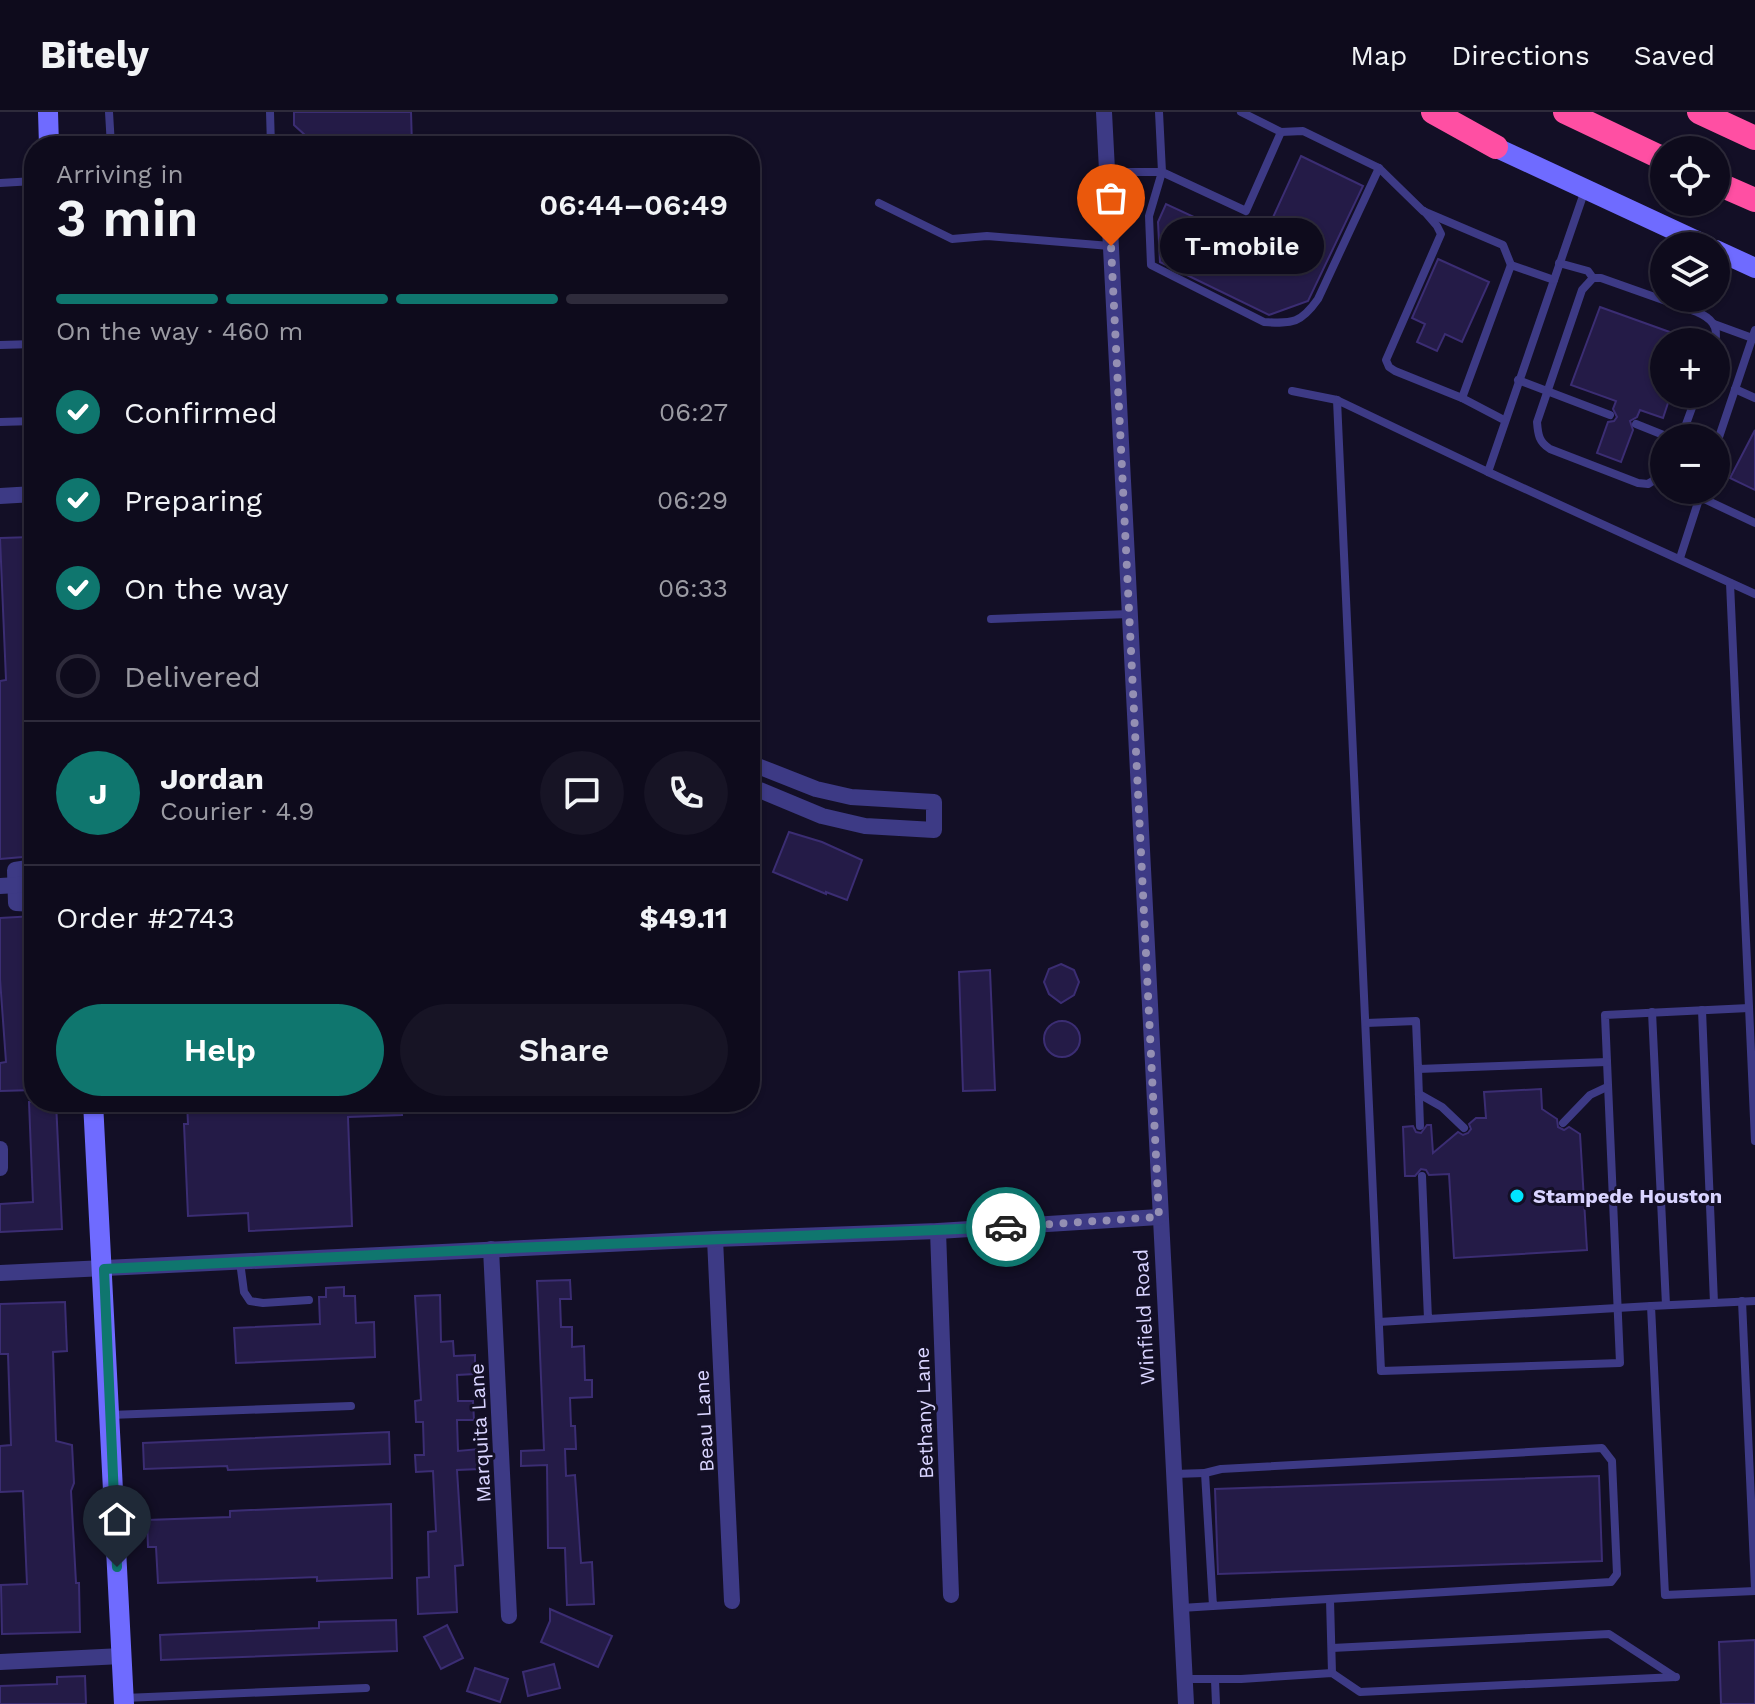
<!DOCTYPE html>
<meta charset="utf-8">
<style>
body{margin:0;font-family:"Work Sans",sans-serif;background:#171425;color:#f1f3f6;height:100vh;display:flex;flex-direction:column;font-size:30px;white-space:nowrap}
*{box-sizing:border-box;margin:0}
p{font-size:26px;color:#9b9ba3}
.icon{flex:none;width:44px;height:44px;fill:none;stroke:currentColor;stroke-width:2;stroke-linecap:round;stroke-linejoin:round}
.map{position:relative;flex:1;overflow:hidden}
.details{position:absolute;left:24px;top:24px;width:736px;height:976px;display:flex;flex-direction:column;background:#0e0b1c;border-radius:32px;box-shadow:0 2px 6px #0004,0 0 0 2px #2e2b3b}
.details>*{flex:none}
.tools{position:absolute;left:1650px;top:24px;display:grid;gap:16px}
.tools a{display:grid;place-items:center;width:80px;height:80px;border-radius:50%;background:#0e0b1c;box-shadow:0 2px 6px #0004,0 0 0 2px #2e2b3b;font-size:40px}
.pin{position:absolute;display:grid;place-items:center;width:68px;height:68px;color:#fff;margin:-82px -34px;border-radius:50% 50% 50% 0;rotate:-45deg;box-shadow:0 0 8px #0007}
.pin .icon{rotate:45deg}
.courier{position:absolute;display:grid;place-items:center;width:80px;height:80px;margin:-40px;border:6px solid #0f766e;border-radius:50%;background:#fff;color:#222;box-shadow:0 2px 10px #0007}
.bubble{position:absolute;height:56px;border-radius:28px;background:#0e0b1c;box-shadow:0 2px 6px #0004,0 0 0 2px #2e2b3b;font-size:26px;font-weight:600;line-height:56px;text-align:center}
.head em{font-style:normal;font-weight:600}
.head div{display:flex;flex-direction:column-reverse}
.head{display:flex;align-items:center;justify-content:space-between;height:136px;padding:0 32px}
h1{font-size:52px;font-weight:600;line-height:60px}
.bar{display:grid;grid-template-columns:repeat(4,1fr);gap:12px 8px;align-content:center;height:96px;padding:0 32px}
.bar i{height:10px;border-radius:6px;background:#2e2b3b}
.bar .active{background:#0f766e}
.bar p{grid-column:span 4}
.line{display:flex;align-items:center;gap:20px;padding:0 32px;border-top:2px solid #2e2b3b}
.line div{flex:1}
.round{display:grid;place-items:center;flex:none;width:84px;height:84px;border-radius:42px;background:#171425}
ol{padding:0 32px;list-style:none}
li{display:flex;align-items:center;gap:24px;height:88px}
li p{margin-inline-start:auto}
li .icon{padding:8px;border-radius:50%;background:#0f766e;color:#fff;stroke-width:4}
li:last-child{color:#9b9ba3}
li i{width:44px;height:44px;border:4px solid #2e2b3b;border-radius:50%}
.action{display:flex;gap:16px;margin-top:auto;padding:16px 32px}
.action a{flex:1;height:92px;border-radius:48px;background:#0f766e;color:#fff;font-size:32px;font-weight:600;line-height:92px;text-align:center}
.action a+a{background:#171425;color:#f1f3f6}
header{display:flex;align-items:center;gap:48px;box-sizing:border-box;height:112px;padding:0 40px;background:#0e0b1c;border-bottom:2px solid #2e2b3b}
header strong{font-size:38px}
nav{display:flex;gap:44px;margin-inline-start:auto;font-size:28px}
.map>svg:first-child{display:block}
.building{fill:#241b47;stroke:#3b2d73;stroke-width:2}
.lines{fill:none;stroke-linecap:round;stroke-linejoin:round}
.service{stroke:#3d3a85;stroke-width:8}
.minor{stroke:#3d3a85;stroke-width:16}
.secondary{stroke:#6f6bff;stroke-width:20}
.motorway{stroke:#ff4fa3;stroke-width:24}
.done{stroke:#948fb3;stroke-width:8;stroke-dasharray:0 14.4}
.route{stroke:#0f766e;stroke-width:10}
.poi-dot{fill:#00e5ff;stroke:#130f26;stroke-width:3}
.labels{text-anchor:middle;stroke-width:6;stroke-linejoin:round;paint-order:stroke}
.poi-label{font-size:20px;font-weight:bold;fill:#d9d4ff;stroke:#130f26;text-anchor:start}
.street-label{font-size:20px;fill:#d9d4ff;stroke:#130f26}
</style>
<header>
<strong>Bitely</strong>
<nav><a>Map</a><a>Directions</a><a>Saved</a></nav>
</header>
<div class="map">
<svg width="1755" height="1592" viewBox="0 0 1755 1592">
<rect width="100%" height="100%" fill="#130f26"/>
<!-- building -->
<g class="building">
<path d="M 294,0 L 411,0 L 412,34 L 317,34 L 294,13 Z"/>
<path d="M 1301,44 L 1363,74 L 1308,189 L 1269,203 L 1160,150 L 1158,110 L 1166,92 L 1237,125 L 1269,114 Z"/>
<path d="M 1438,147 L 1489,170 L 1462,230 L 1445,222 L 1437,239 L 1417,230 L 1425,212 L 1412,206 Z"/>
<path d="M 1600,195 L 1692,228 L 1664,230 L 1664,282 L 1671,282 L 1663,306 L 1640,298 L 1637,305 L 1630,309 L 1633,318 L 1621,350 L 1597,341 L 1608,310 L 1614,309 L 1617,305 L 1613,297 L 1616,289 L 1571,273 Z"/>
<path d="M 1755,318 L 1755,378 L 1730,366 Z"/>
<path d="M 32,425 L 34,744 L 0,747 L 0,569 L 6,568 L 0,426 Z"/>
<path d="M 789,720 L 822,730 L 862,748 L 847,788 L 826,780 L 826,782 L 773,760 Z"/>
<path d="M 34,804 L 34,978 L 0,979 L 0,951 L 6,950 L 0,867 L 0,806 Z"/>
<path d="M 1061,852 L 1074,858 L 1079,870 L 1074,883 L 1061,891 L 1049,882 L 1044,870 L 1049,857 Z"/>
<path d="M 990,858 L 995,978 L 963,979 L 959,860 Z"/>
<circle cx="1062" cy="927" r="18"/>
<path d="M 1541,977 L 1542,997 L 1557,1007 L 1558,1015 L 1564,1018 L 1569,1015 L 1580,1022 L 1587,1138 L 1454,1146 L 1449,1062 L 1429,1063 L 1426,1058 L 1421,1057 L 1415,1064 L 1405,1064 L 1403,1015 L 1413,1014 L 1416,1020 L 1421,1021 L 1427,1013 L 1431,1013 L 1433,1041 L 1458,1020 L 1463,1023 L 1468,1021 L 1471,1017 L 1469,1012 L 1476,1006 L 1486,1006 L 1484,980 Z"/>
<path d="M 29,990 L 56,990 L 62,1117 L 0,1120 L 0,1092 L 33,1090 Z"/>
<path d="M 187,990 L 401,990 L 402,1003 L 348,1005 L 352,1114 L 249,1119 L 248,1101 L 188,1104 L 184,1012 L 188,1012 Z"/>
<path d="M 570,1168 L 571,1187 L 560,1187 L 561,1215 L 572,1215 L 572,1235 L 584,1234 L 585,1268 L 592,1268 L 592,1285 L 570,1286 L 571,1314 L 575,1314 L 576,1337 L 565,1337 L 566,1364 L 575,1363 L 581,1451 L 592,1450 L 594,1492 L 567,1493 L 565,1436 L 548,1436 L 547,1353 L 521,1354 L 521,1339 L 544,1338 L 537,1169 Z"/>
<path d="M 344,1175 L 344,1184 L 355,1184 L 356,1211 L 374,1210 L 375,1245 L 236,1251 L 234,1216 L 320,1212 L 319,1185 L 326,1185 L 326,1176 Z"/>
<path d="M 440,1183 L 441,1230 L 453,1229 L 454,1244 L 475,1243 L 475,1262 L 457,1263 L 458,1289 L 473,1289 L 474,1308 L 457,1308 L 458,1339 L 479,1337 L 480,1357 L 457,1358 L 463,1453 L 455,1454 L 457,1500 L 418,1502 L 417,1466 L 429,1465 L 428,1420 L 436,1419 L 433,1359 L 416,1360 L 415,1343 L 424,1343 L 423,1310 L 416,1310 L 415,1289 L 421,1288 L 415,1184 Z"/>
<path d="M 65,1190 L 67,1239 L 53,1240 L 56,1329 L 72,1333 L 74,1371 L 71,1379 L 76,1471 L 79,1471 L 80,1520 L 2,1522 L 1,1473 L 27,1472 L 23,1379 L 0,1380 L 0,1334 L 11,1333 L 8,1242 L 0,1242 L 0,1192 Z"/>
<path d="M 389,1320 L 390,1352 L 228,1358 L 227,1354 L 144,1357 L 143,1331 Z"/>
<path d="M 1599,1364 L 1602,1449 L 1218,1462 L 1215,1377 Z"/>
<path d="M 391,1392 L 392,1466 L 317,1469 L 317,1465 L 158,1471 L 156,1435 L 148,1435 L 147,1408 L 230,1405 L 230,1399 Z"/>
<path d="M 550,1497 L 612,1524 L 598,1555 L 541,1530 L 550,1509 Z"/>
<path d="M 396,1508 L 397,1539 L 161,1548 L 160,1523 L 319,1516 L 319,1510 Z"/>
<path d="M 447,1513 L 463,1546 L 441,1557 L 424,1525 Z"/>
<path d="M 1755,1528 L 1755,1592 L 1721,1592 L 1719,1530 Z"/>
<path d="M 554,1552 L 560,1576 L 528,1584 L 523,1560 Z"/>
<path d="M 475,1556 L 508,1567 L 500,1590 L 467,1579 Z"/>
<path d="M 85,1564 L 86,1592 L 0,1592 L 0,1574 L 57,1572 L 57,1565 Z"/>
</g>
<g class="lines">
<!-- service -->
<g class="service">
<path d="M 109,0 L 111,34"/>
<path d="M 270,0 L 271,34"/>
<path d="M 1159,0 L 1162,60 L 1246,99 L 1281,20"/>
<path d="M 1241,0 L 1281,20 L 1303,19 L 1379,56 L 1423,99 L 1503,133 L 1511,153"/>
<path d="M 1107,60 L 1162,60 L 1149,104 L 1151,153 L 1264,210 C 1293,212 1301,211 1318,187 L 1379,56"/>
<path d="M 0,71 L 34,69"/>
<path d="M 1585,78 L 1488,360 L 1337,288 L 1381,1259 L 1620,1251 L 1605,903 L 1749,896"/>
<path d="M 879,91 L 952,127 L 987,124 L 1110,134"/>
<path d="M 1424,99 L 1437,114 L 1441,122 L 1386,248 L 1389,255 L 1395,259 L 1462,286"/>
<path d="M 1559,151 L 1588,159 L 1593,166"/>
<path d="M 1714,212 L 1755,227"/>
<path d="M 0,233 L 34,232"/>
<path d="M 1518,268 L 1610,303"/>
<path d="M 1735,277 L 1755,286"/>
<path d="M 1292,279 L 1337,288"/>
<path d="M 1504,308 L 1462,286 L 1511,153 L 1554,168"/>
<path d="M 0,310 L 34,309"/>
<path d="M 1636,312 L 1671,326"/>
<path d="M 1681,326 L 1697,282"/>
<path d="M 1716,334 L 1755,218"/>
<path d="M 1488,360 L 1755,482"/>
<path d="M 1664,362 L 1648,372 L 1638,371 L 1550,337 C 1539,330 1538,323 1537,310 L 1582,178 L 1593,166 L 1601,166 L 1697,200 C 1711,206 1719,214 1715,230"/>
<path d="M 1700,385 L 1755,411"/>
<path d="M 1680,446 L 1702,378"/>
<path d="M 1730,471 L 1755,1029"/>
<path d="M 991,507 L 1130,502"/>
<path d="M 1702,898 L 1714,1191"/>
<path d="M 1652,900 L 1666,1193"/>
<path d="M 1366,911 L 1416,909 L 1418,957 L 1607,950"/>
<path d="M 1418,957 L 1420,1014"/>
<path d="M 1419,982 L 1442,995 L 1464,1016"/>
<path d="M 94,998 L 145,990"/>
<path d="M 1563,1011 L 1590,983 L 1607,975"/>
<path d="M 1422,1064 L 1428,1207 L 1651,1194"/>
<path d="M 240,1150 L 244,1180 L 250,1189 L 263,1191 L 309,1188"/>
<path d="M 1742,1189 L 1755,1476"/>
<path d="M 1755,1189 L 1651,1194 L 1665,1483 L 1755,1479"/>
<path d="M 1379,1210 L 1428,1207"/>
<path d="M 110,1303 L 351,1294"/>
<path d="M 1174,1362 L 1205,1361"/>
<path d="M 1330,1488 L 1332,1561"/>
<path d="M 1181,1496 L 1213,1494 L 1611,1470 L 1617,1462 L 1612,1349 L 1602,1336 L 1221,1357 L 1205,1361 L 1213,1494"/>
<path d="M 1332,1536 L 1609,1522 L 1675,1565"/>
<path d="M 1185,1567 L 1241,1567 L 1332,1561 L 1360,1580 L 1676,1565"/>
<path d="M 1215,1568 L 1216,1592"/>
<path d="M 124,1586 L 366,1576"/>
</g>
<!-- minor -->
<g class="minor">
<path d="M 1104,0 L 1186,1592"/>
<path d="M 0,384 L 34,382"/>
<path d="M 750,651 L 816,677 L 851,685 L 934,690 L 934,718 L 865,714 L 822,704 L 750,674"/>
<path d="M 34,755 L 15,758 L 16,791 L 34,792"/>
<path d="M 0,774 L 34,772"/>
<path d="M 0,1037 L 0,1056"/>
<path d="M 938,1119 L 951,1483"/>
<path d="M 715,1127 L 732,1489"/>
<path d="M 491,1137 L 509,1504"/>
<path d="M 0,1161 L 715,1127 L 938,1119 L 1159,1105"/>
<path d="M 0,1550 L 122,1544"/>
</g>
<!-- secondary -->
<g class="secondary">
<path d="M 48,0 L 49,34"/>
<path d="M 1484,30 L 1708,134"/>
<path d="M 1716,138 L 1755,156"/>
<path d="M 93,990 L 124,1592"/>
</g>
<!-- motorway -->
<g class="motorway">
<path d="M 1433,0 L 1496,35"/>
<path d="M 1565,0 L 1664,47"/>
<path d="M 1699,0 L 1755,26"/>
<path d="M 1716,71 L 1755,88"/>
</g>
</g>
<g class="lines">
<!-- done -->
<path class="done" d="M 1006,1115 L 1159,1105 L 1111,134"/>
<!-- route -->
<path class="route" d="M 117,1455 L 104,1157 L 491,1137 L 1006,1115"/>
</g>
<!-- markers -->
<circle class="poi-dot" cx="1517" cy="1084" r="8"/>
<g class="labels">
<!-- poi labels -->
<g class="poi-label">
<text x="1533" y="1091">Stampede Houston</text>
</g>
<!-- street labels -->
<g class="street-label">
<text transform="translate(1144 1205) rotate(-93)" y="7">Winfield Road</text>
<text transform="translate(924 1301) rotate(-92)" y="7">Bethany Lane</text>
<text transform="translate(704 1309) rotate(-93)" y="7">Beau Lane</text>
<text transform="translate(480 1321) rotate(-93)" y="7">Marquita Lane</text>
</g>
</g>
</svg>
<div class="tools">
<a><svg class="icon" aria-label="locate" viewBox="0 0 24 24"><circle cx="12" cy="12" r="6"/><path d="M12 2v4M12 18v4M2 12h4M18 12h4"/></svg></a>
<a><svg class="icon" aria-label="layers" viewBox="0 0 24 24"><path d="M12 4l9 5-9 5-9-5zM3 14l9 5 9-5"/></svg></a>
<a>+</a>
<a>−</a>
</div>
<div class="pin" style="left:1111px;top:134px;background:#ea580c"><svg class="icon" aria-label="bag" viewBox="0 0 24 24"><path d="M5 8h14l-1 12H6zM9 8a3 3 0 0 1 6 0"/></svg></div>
<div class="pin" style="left:117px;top:1455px;background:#1f2937"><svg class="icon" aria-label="home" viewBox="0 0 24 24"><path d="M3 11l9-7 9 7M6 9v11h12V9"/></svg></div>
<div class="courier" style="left:1006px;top:1115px"><svg class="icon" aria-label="car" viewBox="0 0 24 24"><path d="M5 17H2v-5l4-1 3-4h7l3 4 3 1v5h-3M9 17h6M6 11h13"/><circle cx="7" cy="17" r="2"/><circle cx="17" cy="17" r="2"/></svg></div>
<div class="bubble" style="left:1160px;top:106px;width:164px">T-mobile</div>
<section class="details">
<div class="head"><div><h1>3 min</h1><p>Arriving in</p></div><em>06:44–06:49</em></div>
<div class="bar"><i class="active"></i><i class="active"></i><i class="active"></i><i></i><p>On the way · 460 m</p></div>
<ol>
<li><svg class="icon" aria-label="check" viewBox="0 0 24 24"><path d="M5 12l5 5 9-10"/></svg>Confirmed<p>06:27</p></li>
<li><svg class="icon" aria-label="check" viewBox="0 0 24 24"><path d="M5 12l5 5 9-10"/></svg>Preparing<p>06:29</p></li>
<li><svg class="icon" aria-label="check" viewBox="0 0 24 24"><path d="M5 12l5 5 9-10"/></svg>On the way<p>06:33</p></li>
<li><i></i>Delivered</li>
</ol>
<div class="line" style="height:144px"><b class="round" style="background:#0f766e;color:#fff">J</b><div><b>Jordan</b><p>Courier · 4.9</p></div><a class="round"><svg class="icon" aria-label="chat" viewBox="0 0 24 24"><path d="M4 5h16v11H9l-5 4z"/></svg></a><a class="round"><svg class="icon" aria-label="phone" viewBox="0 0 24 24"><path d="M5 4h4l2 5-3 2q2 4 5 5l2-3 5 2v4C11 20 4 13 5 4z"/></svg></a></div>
<div class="line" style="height:104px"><div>Order #2743</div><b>$49.11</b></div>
<div class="action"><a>Help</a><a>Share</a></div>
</section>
</div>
